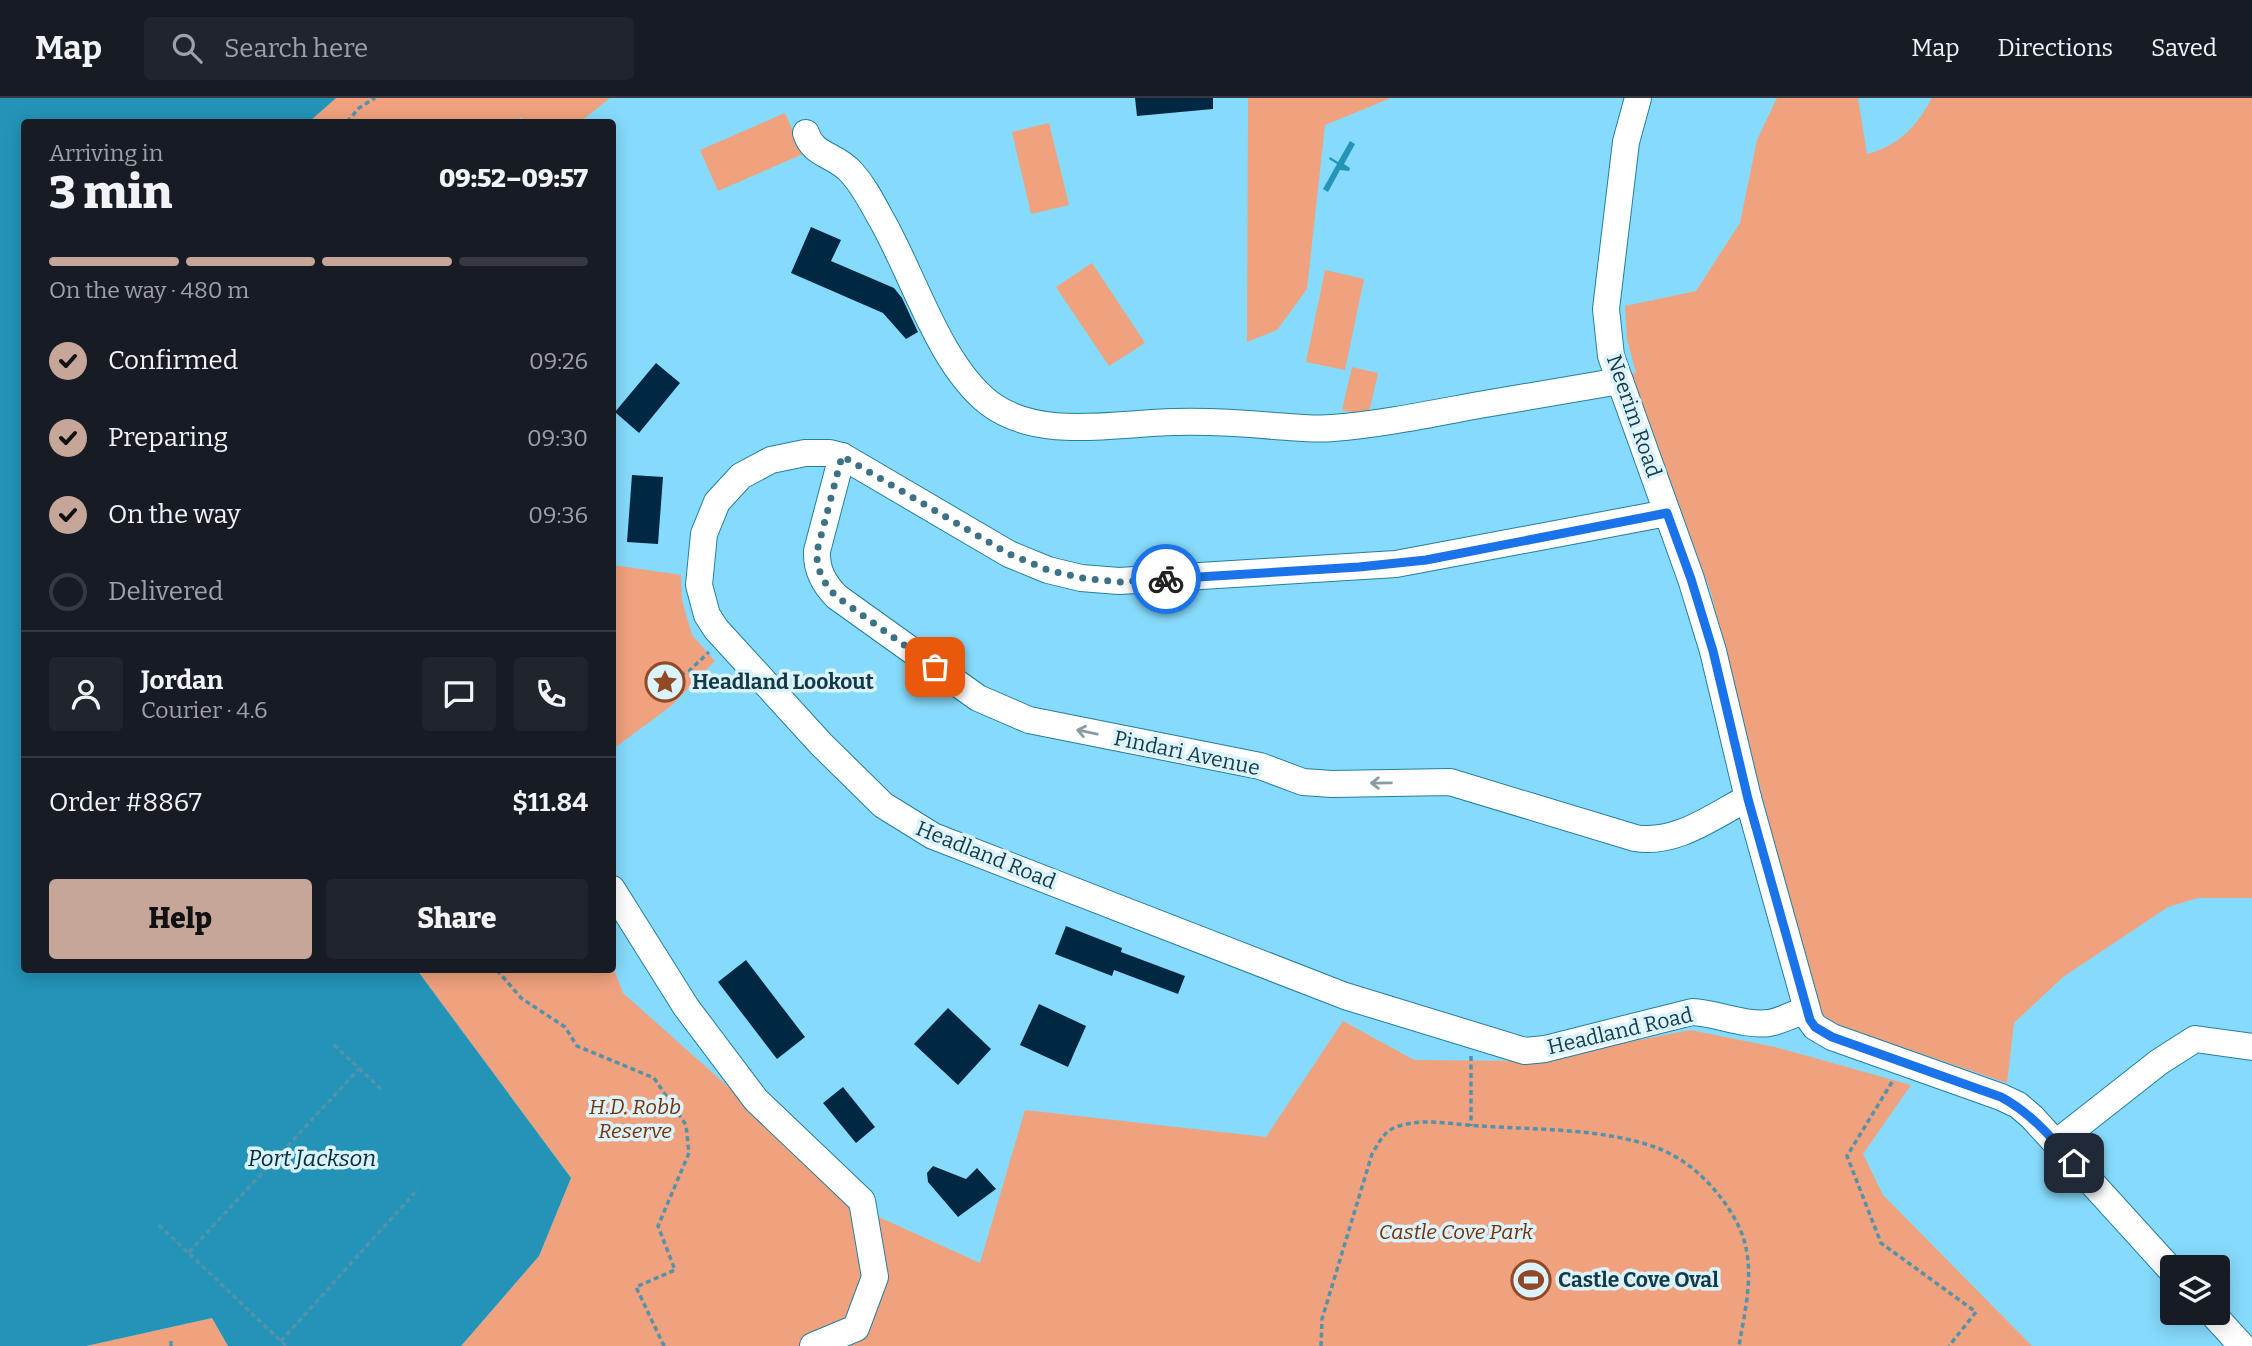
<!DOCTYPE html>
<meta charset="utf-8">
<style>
body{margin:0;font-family:Bitter,serif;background:#20242c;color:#f1f3f6;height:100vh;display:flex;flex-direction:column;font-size:26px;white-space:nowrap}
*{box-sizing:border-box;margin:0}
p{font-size:23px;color:#9ea1a6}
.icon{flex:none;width:38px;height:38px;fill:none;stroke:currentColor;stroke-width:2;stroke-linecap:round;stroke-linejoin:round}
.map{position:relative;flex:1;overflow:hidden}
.sheet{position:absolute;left:21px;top:21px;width:595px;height:854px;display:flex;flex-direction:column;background:#171b24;border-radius:7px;box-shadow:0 4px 18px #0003}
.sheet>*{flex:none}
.controls{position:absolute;left:2160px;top:1157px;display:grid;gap:14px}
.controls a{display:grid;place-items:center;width:70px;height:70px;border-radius:7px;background:#171b24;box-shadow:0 4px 18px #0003;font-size:35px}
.pin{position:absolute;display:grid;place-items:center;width:60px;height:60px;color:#fff;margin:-30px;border-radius:14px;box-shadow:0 4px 10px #0006}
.courier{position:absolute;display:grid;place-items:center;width:70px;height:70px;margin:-35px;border:5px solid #1a73e8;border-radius:50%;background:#fff;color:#222;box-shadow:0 2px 9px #0007}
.overview em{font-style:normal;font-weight:800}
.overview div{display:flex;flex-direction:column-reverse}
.overview{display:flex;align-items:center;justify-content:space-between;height:119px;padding:0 28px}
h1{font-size:46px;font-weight:800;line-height:52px}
.bar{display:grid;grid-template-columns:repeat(4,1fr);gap:10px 7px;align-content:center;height:84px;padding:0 28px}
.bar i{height:9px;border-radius:5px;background:#363941}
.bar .current{background:#c5a698}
.bar p{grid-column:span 4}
.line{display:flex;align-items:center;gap:18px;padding:0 28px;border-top:2px solid #363941}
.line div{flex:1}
.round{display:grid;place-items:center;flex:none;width:74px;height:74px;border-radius:7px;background:#20242c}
ol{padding:0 28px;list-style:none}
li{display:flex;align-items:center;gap:21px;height:77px}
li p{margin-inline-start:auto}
li .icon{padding:7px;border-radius:50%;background:#c5a698;color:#111;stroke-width:4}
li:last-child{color:#9ea1a6}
li i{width:38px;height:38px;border:4px solid #363941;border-radius:50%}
.action{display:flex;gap:14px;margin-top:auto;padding:14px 28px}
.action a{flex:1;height:80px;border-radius:7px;background:#c5a698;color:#111;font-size:28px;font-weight:800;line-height:80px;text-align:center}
.action a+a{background:#20242c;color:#f1f3f6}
header{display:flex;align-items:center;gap:42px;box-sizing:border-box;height:98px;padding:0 35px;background:#171b24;border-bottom:2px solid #363941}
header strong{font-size:33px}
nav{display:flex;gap:38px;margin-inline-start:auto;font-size:24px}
.search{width:490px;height:63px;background:#20242c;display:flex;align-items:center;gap:18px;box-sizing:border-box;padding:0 24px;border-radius:7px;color:#9ea1a6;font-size:26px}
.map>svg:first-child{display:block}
.green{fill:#f0a27e}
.water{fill:#2394b8}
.building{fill:#012843}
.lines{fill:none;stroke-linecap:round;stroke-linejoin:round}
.minor-casing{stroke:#237f9e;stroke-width:28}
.path{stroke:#5392aa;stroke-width:3.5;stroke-dasharray:5 3.5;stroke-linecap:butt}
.minor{stroke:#fff;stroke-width:26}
.oneway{stroke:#8a9ca3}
.done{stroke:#3d7286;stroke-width:7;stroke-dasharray:0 12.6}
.route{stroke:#1a73e8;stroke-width:9}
.labels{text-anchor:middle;stroke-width:7;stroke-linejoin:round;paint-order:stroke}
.street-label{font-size:21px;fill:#153a47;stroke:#dbf3fd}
.poi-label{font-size:21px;font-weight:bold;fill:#153a47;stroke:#dbf3fd;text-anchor:start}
.park-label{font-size:21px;font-style:italic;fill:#783107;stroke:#dbf3fd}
.water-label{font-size:23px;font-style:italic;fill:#002e3e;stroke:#dbf3fd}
</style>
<header>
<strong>Map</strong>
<div class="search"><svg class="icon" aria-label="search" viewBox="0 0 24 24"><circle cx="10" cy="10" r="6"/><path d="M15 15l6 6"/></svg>Search here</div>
<nav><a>Map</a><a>Directions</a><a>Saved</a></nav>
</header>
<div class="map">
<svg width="2252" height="1248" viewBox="0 0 2252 1248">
<rect width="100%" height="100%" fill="#86dbfc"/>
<!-- green -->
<g class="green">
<path d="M 336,0 L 610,0 L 580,24 L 526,24 L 521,19 L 516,24 L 309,24 Z"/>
<path d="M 1248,0 L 1391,0 L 1325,27 L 1307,191 L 1277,232 L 1247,244 Z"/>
<path d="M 1777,0 L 1858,0 L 1867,56 C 1900,47 1916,29 1932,0 L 2252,0 L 2252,800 L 2198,800 L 2168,809 L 2063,879 L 2014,925 L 2007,985 L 1843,929 L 1821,916 L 1797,836 L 1711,495 L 1632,276 L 1636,275 L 1627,241 L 1625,208 L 1696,193 L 1740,125 L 1757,42 Z"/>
<path d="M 785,15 L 803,56 L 718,93 L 700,52 Z"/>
<path d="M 1049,25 L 1069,107 L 1031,116 L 1012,34 Z"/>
<path d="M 1092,165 L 1145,245 L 1109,268 L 1056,189 Z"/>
<path d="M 1325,172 L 1364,181 L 1345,272 L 1306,264 Z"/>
<path d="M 1352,269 L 1378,275 L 1368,318 L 1342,312 Z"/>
<path d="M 613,467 L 681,477 L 682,502 L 692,537 L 715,563 L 671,608 L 613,651 Z"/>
<path d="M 613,869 L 623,895 L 870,1115 L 980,1165 L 1025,1012 L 1266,1039 L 1343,923 L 1414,962 L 1533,963 L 1690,932 L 1775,949 L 1911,987 L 1863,1056 L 1883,1097 L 2032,1248 L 461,1248 L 539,1158 L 571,1080 L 417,872 L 612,872 Z"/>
<path d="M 212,1220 L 228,1248 L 86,1248 Z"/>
</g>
<!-- water -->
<g class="water">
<path d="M 0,0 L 336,0 L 309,24 L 24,24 L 24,872 L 417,872 L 571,1080 L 539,1158 L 461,1248 L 228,1248 L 212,1220 L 86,1248 L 0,1248 Z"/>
<path d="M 1350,43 L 1355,46 L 1344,66 L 1350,70 L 1349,73 L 1340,72 L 1328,94 L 1323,91 L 1337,66 L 1329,61 L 1330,59 L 1338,64 Z"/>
</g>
<!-- building -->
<g class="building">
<path d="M 1135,0 L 1213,0 L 1213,11 L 1137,18 Z"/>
<path d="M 811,129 L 841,142 L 831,163 L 894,190 L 902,200 L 918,234 L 906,241 L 883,215 L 791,175 Z"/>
<path d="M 656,265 L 680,285 L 639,335 L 615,314 Z"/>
<path d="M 632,377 L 663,379 L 658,446 L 627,444 Z"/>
<path d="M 1066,828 L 1122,850 L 1121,854 L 1185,878 L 1178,896 L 1114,872 L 1112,878 L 1055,856 Z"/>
<path d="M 746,862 L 805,939 L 777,961 L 718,884 Z"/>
<path d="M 1039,906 L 1086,928 L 1068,969 L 1020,947 Z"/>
<path d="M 948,910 L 991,951 L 958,987 L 914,946 Z"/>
<path d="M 843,989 L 875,1029 L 856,1045 L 823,1005 Z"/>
<path d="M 933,1068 L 966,1081 L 977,1070 L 996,1091 L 958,1119 L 928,1084 L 927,1075 Z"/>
</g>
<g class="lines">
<!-- minor casing -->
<g class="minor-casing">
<g id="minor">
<path d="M 1638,0 L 1626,44 L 1606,211 L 1611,258 L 1691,481 L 1713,553 L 1748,700 L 1810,922 L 1815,929 L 1832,939 L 2001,999 L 2018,1007 L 2032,1019 L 2172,1173"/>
<path d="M 806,35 C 813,58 835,56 851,74 C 863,87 872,104 880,119 C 913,175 938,265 989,305 C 1039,343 1115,325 1174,324 C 1208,323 1241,325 1274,328 C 1294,329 1314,332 1333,330 C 1382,326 1430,316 1479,307 C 1526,299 1573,291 1620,283"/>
<path d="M 842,358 L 817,453 C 816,472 824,486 837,499 L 978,600 L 1029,622 L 1260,668 L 1303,684 L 1332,686 L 1450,684 L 1635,740 C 1676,747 1713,718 1748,700"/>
<path d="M 1667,415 L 1396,466 L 1119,483 L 1081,480 L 1048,472 L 1009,456 L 842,358 L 830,355 L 805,355 L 771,362 L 741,378 L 717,404 L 704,436 L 699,487 L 707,517 L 716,531 L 821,646 L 883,707 L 933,738 L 1345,898 L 1525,953 L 1545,951 L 1692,914 C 1717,915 1743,928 1769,925 C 1781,923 1794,916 1805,912"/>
<path d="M 612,791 L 686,909 L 756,1002 L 862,1103 L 875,1179 L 856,1230 L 813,1248"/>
<path d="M 2056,1045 L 2159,964 L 2195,941 L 2252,949"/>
<path d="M 2211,1214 L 2242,1248"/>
</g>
</g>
<!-- path -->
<g class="path">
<path d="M 347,24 L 359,10 L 375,0"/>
<path d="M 665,584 L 689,573 L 709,554"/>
<path d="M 497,872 L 521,900 L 565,929 L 577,948 L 654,980 L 686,1027 L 689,1055 L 658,1128 L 675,1172 L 636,1189 L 663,1246 L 666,1248"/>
<path d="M 334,947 L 381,991"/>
<path d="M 1471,958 L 1471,1028"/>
<path d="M 1892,984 L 1847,1058 L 1881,1145 L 1976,1214 L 1949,1248"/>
<path d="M 159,1127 L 286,1248"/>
<path d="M 189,1154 L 359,971"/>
<path d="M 281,1243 L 418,1091"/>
<path d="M 171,1248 L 171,1243"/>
<path d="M 1321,1248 L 1322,1221 L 1372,1056 C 1379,1045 1383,1034 1396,1029 C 1423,1019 1453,1027 1481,1028 C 1538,1032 1606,1030 1660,1051 C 1692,1064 1720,1093 1736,1123 C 1758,1163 1746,1206 1739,1248"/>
</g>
<!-- minor -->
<use href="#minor" class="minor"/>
</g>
<!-- one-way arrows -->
<defs><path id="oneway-shaft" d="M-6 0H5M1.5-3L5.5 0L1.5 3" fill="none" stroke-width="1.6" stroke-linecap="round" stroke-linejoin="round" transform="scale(1.75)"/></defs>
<g class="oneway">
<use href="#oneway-shaft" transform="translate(1087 634) rotate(-168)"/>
<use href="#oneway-shaft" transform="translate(1381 685) rotate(179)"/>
</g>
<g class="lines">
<!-- done -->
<path class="done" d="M 935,569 L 837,499 C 824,486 816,472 817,453 L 842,358 L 1009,456 L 1048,472 L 1082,480 L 1119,484 L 1166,481"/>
<!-- route -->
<path class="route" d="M 1166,481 L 1359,469 L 1426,462 L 1667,415 L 1691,481 L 1713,553 L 1748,701 L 1810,922 L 1815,929 L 1832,939 L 2001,999 C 2031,1015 2052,1040 2074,1065"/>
</g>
<!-- icons -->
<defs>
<g id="sight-ring" transform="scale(2.0125)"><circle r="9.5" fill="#dbf3fd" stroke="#904825" stroke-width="1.5"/><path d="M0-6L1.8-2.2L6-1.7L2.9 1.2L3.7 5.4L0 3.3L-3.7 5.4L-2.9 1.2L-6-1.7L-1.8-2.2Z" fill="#904825"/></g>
<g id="stadium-ring" transform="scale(2.0125)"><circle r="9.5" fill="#dbf3fd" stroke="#904825" stroke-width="1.5"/><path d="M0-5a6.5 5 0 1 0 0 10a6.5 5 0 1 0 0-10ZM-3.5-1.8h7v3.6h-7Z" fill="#904825"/></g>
</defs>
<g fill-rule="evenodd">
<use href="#sight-ring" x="665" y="584"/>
<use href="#stadium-ring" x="1531" y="1182"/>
</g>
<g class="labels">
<!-- street labels -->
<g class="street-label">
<text transform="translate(1634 318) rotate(71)" y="7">Neerim Road</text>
<text transform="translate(1187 655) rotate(12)" y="7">Pindari Avenue</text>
<text transform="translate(986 757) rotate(22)" y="7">Headland Road</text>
<text transform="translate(1620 933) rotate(-13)" y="7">Headland Road</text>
</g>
<!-- poi labels -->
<g class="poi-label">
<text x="692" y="591">Headland Lookout</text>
<text x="1558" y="1189">Castle Cove Oval</text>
</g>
<!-- park labels -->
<g class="park-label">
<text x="635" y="1016">H.D. Robb<tspan x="635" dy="24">Reserve</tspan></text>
<text x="1456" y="1141">Castle Cove Park</text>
</g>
<!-- water labels -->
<g class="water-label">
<text x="312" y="1068">Port Jackson</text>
</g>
</g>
</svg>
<div class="controls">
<a><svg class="icon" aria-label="layers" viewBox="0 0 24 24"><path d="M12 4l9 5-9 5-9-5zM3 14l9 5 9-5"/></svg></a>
</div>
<div class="pin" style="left:935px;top:569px;background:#ea580c"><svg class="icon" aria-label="bag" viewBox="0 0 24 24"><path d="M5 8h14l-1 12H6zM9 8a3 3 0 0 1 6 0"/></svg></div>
<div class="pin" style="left:2074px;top:1065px;background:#1f2937"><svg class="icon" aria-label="home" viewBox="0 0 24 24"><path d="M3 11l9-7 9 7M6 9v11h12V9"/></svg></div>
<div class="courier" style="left:1166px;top:481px"><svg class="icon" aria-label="bike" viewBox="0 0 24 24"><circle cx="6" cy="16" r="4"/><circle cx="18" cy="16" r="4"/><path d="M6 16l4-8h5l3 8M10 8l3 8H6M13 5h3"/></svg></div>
<section class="sheet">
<div class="overview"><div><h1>3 min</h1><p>Arriving in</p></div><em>09:52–09:57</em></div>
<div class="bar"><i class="current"></i><i class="current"></i><i class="current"></i><i></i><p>On the way · 480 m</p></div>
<ol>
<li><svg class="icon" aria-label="check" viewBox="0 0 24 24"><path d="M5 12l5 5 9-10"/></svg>Confirmed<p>09:26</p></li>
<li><svg class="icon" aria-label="check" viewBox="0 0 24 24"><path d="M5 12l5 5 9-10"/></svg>Preparing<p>09:30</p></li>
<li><svg class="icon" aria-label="check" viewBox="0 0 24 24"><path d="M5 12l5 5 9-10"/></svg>On the way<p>09:36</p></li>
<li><i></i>Delivered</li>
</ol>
<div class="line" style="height:126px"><a class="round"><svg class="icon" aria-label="person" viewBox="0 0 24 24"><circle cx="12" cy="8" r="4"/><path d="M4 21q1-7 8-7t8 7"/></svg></a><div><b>Jordan</b><p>Courier · 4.6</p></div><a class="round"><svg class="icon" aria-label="chat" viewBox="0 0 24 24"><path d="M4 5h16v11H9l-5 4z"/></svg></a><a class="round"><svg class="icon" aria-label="phone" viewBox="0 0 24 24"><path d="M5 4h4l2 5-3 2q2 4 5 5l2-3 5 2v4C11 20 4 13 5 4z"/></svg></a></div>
<div class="line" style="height:91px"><div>Order #8867</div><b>$11.84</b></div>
<div class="action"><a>Help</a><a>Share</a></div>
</section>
</div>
